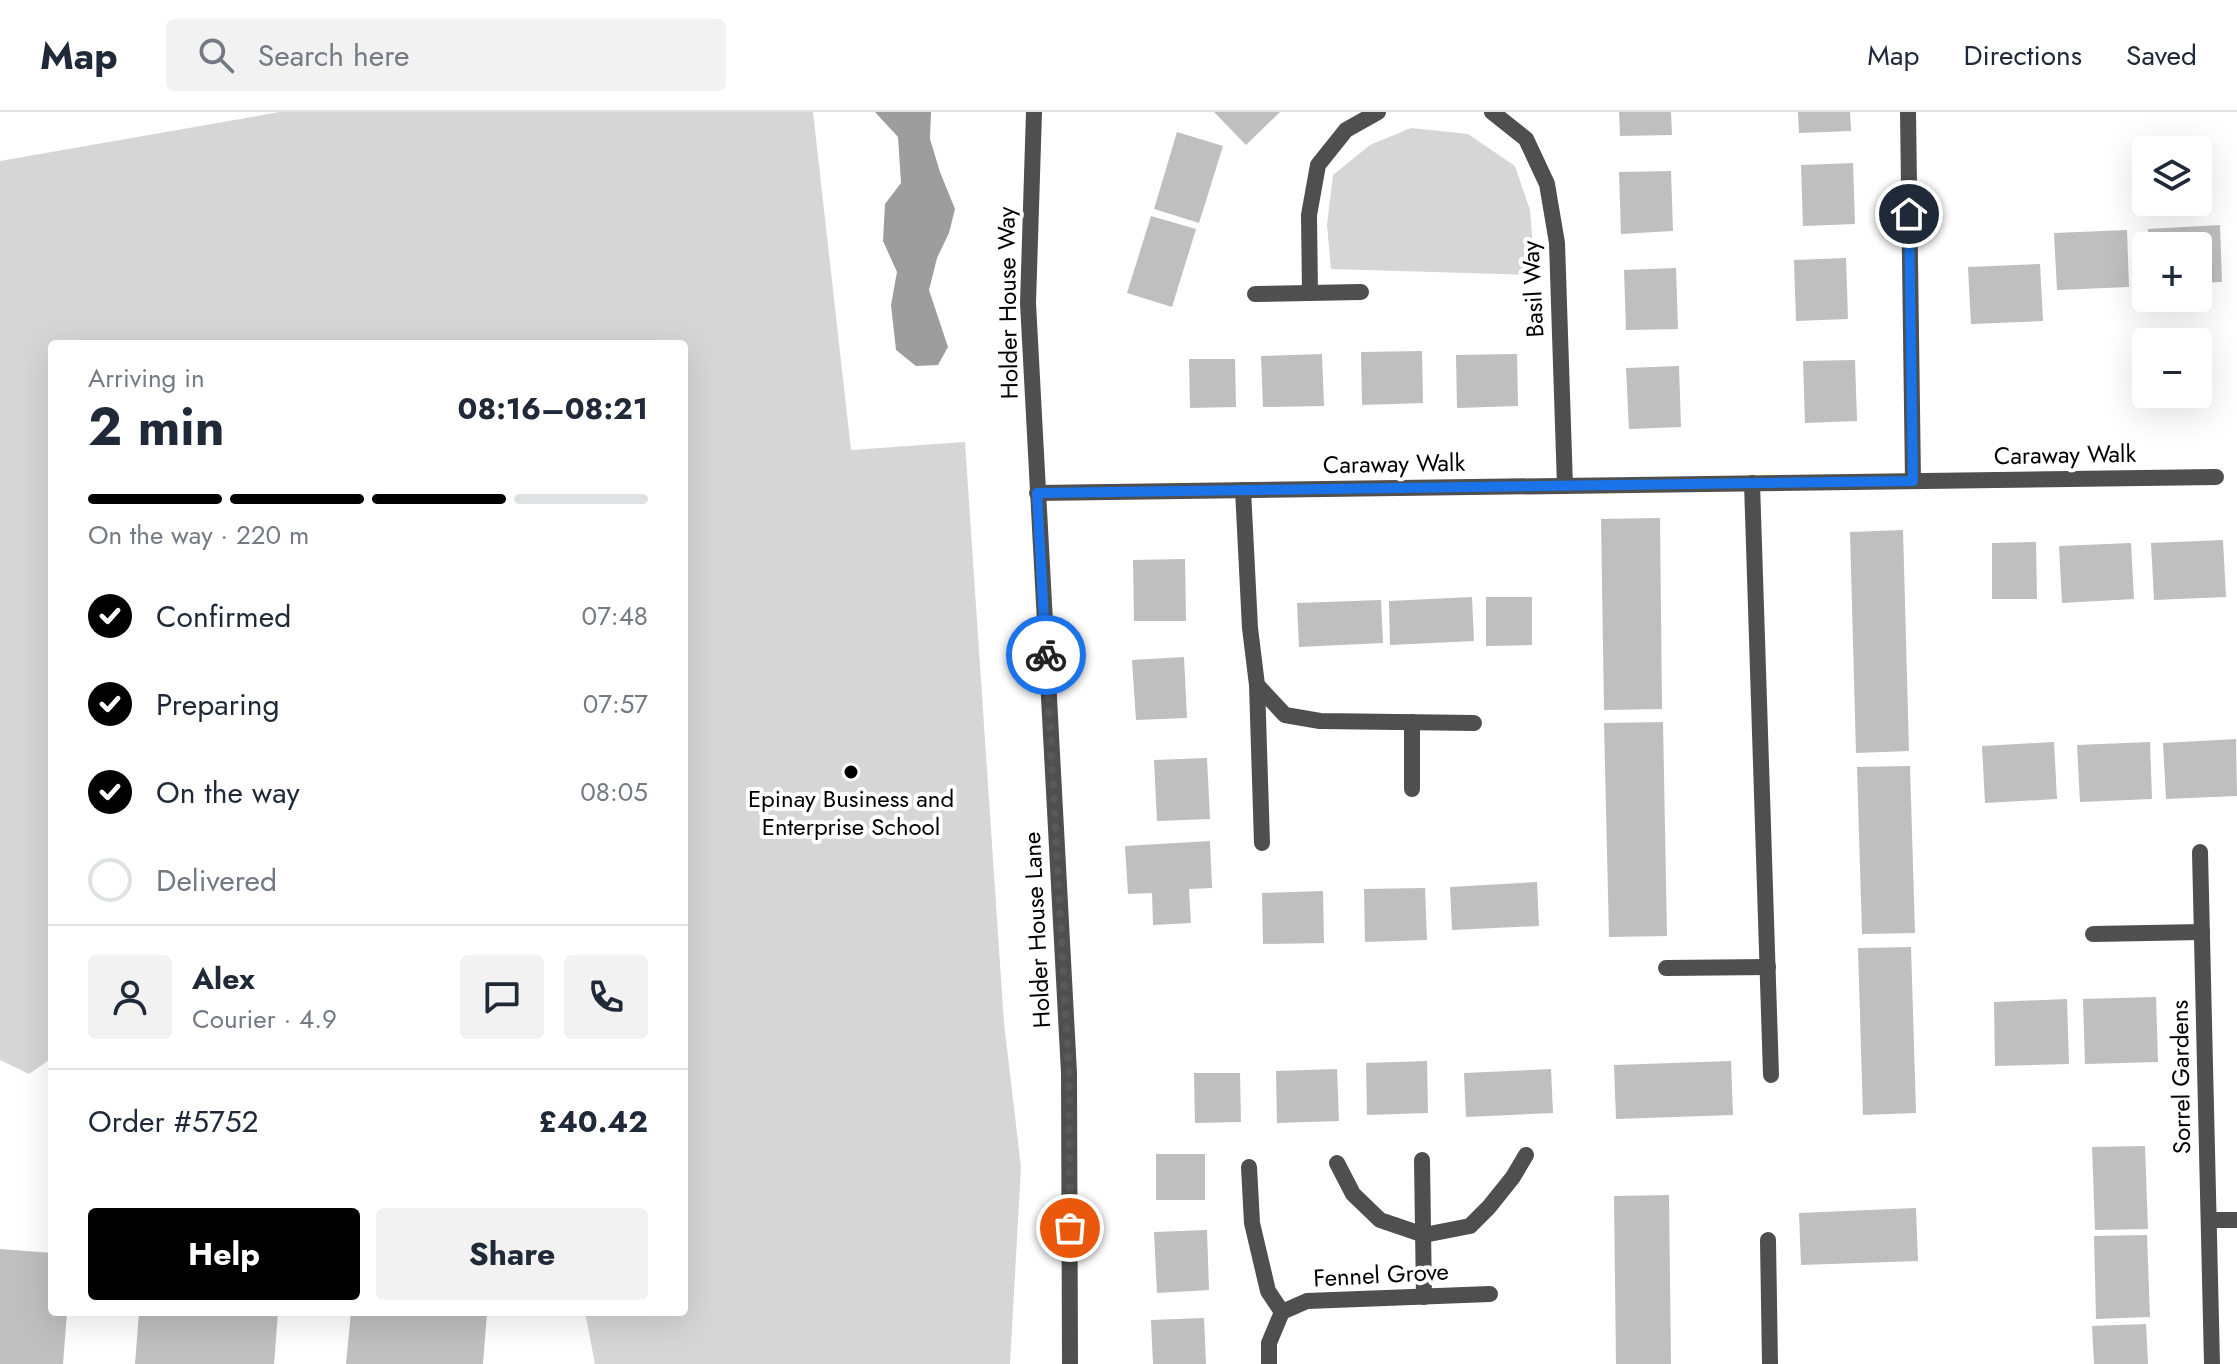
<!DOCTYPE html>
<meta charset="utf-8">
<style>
body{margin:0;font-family:Jost,sans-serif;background:#f2f2f3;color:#1f2937;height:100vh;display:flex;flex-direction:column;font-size:30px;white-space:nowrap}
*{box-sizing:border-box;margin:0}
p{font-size:26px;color:#747a83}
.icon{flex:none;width:44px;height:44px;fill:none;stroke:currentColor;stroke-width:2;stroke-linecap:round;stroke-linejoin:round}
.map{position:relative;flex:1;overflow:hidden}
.drawer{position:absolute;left:48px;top:228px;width:640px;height:976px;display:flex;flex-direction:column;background:#fff;border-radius:8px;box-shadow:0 8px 32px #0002}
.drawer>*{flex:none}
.fabs{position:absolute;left:2132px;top:24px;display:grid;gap:16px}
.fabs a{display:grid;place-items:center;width:80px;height:80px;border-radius:8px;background:#fff;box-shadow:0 8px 32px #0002;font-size:40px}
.pin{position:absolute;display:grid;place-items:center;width:68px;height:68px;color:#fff;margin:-34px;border:4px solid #fff;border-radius:50%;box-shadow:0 2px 8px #0007}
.courier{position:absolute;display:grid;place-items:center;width:80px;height:80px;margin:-40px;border:6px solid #1a73e8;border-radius:50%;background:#fff;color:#222;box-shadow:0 2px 10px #0007}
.summary em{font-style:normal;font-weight:700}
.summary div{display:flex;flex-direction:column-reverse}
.summary{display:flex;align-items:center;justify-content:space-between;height:136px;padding:0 40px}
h1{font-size:52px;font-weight:700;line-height:60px}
.bar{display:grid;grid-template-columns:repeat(4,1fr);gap:12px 8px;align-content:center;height:96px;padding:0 40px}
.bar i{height:10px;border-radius:6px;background:#e0e1e3}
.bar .selected{background:#000}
.bar p{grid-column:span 4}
.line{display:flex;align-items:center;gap:20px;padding:0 40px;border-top:2px solid #e0e1e3}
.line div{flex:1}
.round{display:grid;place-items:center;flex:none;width:84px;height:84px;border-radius:8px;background:#f2f2f3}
ol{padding:0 40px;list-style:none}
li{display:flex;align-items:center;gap:24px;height:88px}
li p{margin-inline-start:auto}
li .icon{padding:8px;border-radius:50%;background:#000;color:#fff;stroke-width:4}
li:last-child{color:#747a83}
li i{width:44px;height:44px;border:4px solid #e0e1e3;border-radius:50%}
.cta{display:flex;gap:16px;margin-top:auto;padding:16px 40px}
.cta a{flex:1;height:92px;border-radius:8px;background:#000;color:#fff;font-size:32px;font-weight:700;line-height:92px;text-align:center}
.cta a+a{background:#f2f2f3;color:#1f2937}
header{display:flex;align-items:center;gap:48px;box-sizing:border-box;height:112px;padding:0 40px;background:#fff;border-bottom:2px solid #e0e1e3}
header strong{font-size:38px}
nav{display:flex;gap:44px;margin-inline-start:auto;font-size:28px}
.search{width:560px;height:72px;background:#f2f2f3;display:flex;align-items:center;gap:20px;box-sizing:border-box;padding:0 28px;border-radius:8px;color:#747a83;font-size:30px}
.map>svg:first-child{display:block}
.green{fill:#d6d6d6}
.water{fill:#9d9d9d}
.building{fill:#bfbfbf}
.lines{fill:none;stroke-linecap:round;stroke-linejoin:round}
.lane{stroke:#4f4f4f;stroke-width:16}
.street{stroke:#4f4f4f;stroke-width:16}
.done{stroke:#595959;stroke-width:8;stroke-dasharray:0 14.4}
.route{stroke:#1a73e8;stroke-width:10}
.poi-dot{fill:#000;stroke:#fff;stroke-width:3}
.labels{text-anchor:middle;stroke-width:8;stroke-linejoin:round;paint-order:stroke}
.street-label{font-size:24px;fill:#000;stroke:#fff}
.poi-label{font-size:24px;fill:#000;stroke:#fff}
</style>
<header>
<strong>Map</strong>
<div class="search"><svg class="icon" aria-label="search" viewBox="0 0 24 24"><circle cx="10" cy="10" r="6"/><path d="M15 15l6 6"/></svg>Search here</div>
<nav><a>Map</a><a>Directions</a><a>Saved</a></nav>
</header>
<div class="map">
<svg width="2237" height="1252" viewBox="0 0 2237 1252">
<rect width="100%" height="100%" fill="#fff"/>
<!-- green -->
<g class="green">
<path d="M 280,0 L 813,0 L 851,338 L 965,330 L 1004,911 L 1021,1055 L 1010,1252 L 595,1252 L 585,1200 L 684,1200 L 684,232 L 52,232 L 52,946 L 29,962 L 0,948 L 0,49 Z"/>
<path d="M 1411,16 L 1468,22 L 1515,54 L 1530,98 L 1535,163 L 1331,157 L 1327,113 L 1333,63 L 1370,33 Z"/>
</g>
<!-- water -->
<path class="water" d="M 875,0 L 931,0 L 930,27 L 940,60 L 955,97 L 949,121 L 937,146 L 929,178 L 948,235 L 938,253 L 916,254 L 896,238 L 891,193 L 897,160 L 883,129 L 885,92 L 901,71 L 898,25 Z"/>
<!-- building -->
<g class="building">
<path d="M 1214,0 L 1280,0 L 1246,33 Z"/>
<path d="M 1619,0 L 1671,0 L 1672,23 L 1620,24 Z"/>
<path d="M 1798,0 L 1850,0 L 1851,19 L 1799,21 Z"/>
<path d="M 1177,20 L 1223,34 L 1199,111 L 1154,97 Z"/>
<path d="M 1853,51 L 1855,112 L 1803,114 L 1801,53 Z"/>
<path d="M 1671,59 L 1673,119 L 1621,122 L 1619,60 Z"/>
<path d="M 1151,104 L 1196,117 L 1172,195 L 1127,181 Z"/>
<path d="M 2220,113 L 2222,170 L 2198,171 L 2198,134 L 2148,134 L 2148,117 Z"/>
<path d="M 2127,118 L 2129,175 L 2057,178 L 2054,121 Z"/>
<path d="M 1846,146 L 1848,207 L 1796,209 L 1794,148 Z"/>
<path d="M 2040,152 L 2043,209 L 1971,212 L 1968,155 Z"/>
<path d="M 1676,156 L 1678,217 L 1626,218 L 1624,158 Z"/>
<path d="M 1422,239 L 1423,291 L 1362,293 L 1361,240 Z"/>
<path d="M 1322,242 L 1324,294 L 1263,295 L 1261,244 Z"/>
<path d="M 1517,242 L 1518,294 L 1457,296 L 1456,243 Z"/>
<path d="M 1189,247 L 1235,247 L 1236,295 L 1190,296 Z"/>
<path d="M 1855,248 L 1857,309 L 1805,311 L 1803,249 Z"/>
<path d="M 1679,254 L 1681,315 L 1629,317 L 1626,256 Z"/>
<path d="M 1660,406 L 1662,597 L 1604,598 L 1601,407 Z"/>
<path d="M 1903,418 L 1909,639 L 1856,641 L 1850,420 Z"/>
<path d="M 2223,428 L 2226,485 L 2154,488 L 2151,431 Z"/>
<path d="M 2036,430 L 2037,487 L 1992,487 L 1992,431 Z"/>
<path d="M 2131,431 L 2134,487 L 2062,491 L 2059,434 Z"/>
<path d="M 1185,447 L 1186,509 L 1134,509 L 1133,448 Z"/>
<path d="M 1472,485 L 1474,529 L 1390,533 L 1389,489 Z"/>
<path d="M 1486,485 L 1532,485 L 1532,533 L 1486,534 Z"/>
<path d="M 1381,488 L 1383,531 L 1299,535 L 1297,491 Z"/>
<path d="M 1184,545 L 1187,606 L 1136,608 L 1132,548 Z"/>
<path d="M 1663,610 L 1667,824 L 1609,825 L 1604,611 Z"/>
<path d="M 2236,627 L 2237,684 L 2166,687 L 2163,631 Z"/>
<path d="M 2054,630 L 2057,687 L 1985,691 L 1982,634 Z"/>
<path d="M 2150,630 L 2152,687 L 2080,690 L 2077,633 Z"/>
<path d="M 1207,646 L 1210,707 L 1157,709 L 1154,648 Z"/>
<path d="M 1910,654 L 1915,821 L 1862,822 L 1857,655 Z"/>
<path d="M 1210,729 L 1212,776 L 1189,777 L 1191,811 L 1153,813 L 1152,781 L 1128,782 L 1125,734 Z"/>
<path d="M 1537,770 L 1539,814 L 1452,818 L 1450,775 Z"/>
<path d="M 1425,776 L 1427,828 L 1365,830 L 1364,777 Z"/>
<path d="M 1323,779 L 1324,831 L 1263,832 L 1262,781 Z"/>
<path d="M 1911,835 L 1916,1001 L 1863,1003 L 1858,836 Z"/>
<path d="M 2156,885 L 2158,950 L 2085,952 L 2083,887 Z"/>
<path d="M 2067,887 L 2069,952 L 1995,954 L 1994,890 Z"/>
<path d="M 1427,949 L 1428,1001 L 1367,1003 L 1366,951 Z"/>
<path d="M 1731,949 L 1733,1003 L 1616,1007 L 1614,953 Z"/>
<path d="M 1337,957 L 1339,1009 L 1277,1011 L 1276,959 Z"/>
<path d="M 1551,957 L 1553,1001 L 1466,1005 L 1464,961 Z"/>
<path d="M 1194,961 L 1240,961 L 1241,1010 L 1195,1011 Z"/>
<path d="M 2145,1034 L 2148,1117 L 2095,1118 L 2092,1035 Z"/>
<rect x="1156" y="1042" width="49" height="46"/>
<path d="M 1669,1083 L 1671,1252 L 1616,1252 L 1614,1084 Z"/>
<path d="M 1916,1096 L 1918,1149 L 1801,1153 L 1799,1101 Z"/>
<path d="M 1207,1118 L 1209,1178 L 1157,1181 L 1154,1120 Z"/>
<path d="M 2147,1123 L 2150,1205 L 2096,1207 L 2094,1124 Z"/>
<path d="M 0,1137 L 52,1141 L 52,1200 L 67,1200 L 63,1252 L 0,1252 Z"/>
<path d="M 139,1200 L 278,1200 L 274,1252 L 135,1252 Z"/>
<path d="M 351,1200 L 487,1200 L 483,1252 L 346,1252 Z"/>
<path d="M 1204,1206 L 1206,1252 L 1153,1252 L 1151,1208 Z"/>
<path d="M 2146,1212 L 2148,1252 L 2094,1252 L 2092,1214 Z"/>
</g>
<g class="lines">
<!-- lane -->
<g class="lane">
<path d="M 1255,182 L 1361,180"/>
<path d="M 1422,1048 L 1424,1185"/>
<path d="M 1337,1051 L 1353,1082 L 1380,1108 L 1424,1123 L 1470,1114 L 1489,1095 L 1513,1065 L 1526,1043"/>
<path d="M 1249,1055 L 1252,1111 L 1268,1179 L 1282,1200"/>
</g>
<!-- street -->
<g class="street">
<path d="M 1034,0 L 1028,191 L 1069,961 L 1070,1252"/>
<path d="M 1492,0 L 1526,27 L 1547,72 L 1557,131 L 1565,374"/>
<path d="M 1908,0 L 1913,369"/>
<path d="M 1310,181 L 1309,103 L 1318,53 L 1346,18 L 1378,0"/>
<path d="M 1752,371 L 1771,963"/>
<path d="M 1243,378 L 1250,516 L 1257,573 L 1285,603 L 1320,609 L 1474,611"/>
<path d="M 1037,381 L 2216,365"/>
<path d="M 1257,573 L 1262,731"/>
<path d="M 1412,677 L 1412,610"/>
<path d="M 2200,740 L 2212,1252"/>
<path d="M 2093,822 L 2202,820"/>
<path d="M 1666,856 L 1768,855"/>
<path d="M 2209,1108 L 2237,1108"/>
<path d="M 1768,1128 L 1770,1252"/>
<path d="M 1269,1252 L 1269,1231 L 1282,1200 L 1307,1189 L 1490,1182"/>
</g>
</g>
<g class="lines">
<!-- done -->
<path class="done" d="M 1046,543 L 1069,961 L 1070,1116"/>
<!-- route -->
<path class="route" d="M 1046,543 L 1037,381 L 1913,369 L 1909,102"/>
</g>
<!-- markers -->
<circle class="poi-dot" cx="851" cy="660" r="8"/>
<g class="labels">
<!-- street labels -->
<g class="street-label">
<text transform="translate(1533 177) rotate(-93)" y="8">Basil Way</text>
<text transform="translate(1008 191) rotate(-91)" y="8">Holder House Way</text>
<text transform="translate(2065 343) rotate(-1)" y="8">Caraway Walk</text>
<text transform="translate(1394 352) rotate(-1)" y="8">Caraway Walk</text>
<text transform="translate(1037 818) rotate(-93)" y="8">Holder House Lane</text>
<text transform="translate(2181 965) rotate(-91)" y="8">Sorrel Gardens</text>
<text transform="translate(1381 1163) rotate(-3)" y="8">Fennel Grove</text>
</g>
<!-- poi labels -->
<g class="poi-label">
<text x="851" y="695">Epinay Business and<tspan x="851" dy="28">Enterprise School</tspan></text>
</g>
</g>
</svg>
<div class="fabs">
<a><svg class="icon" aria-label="layers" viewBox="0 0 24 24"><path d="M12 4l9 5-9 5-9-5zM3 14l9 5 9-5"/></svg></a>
<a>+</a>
<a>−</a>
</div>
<div class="pin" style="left:1070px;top:1116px;background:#ea580c"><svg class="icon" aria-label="bag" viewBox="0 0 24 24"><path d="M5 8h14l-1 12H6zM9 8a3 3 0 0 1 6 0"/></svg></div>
<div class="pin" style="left:1909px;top:102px;background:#1f2937"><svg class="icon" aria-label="home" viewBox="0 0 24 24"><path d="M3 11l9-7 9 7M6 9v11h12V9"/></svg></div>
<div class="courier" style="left:1046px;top:543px"><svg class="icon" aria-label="bike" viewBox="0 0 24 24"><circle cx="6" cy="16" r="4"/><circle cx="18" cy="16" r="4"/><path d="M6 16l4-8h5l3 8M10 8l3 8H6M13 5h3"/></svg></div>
<section class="drawer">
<div class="summary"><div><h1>2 min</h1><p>Arriving in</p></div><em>08:16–08:21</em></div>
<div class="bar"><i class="selected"></i><i class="selected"></i><i class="selected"></i><i></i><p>On the way · 220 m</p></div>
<ol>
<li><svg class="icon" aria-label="check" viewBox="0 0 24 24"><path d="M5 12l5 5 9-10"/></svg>Confirmed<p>07:48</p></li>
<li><svg class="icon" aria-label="check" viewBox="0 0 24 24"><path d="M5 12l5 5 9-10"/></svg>Preparing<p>07:57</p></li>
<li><svg class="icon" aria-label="check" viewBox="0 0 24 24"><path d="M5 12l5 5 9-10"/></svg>On the way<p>08:05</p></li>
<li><i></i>Delivered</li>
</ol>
<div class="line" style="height:144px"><a class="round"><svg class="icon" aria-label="person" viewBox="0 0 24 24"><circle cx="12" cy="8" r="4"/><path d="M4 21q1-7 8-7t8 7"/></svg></a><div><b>Alex</b><p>Courier · 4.9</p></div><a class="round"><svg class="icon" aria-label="chat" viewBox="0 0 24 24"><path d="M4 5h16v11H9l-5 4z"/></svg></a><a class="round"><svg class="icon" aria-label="phone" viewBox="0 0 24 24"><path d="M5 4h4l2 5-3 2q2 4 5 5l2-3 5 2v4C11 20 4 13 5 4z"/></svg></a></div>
<div class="line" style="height:104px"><div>Order #5752</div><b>£40.42</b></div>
<div class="cta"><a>Help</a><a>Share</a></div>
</section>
</div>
